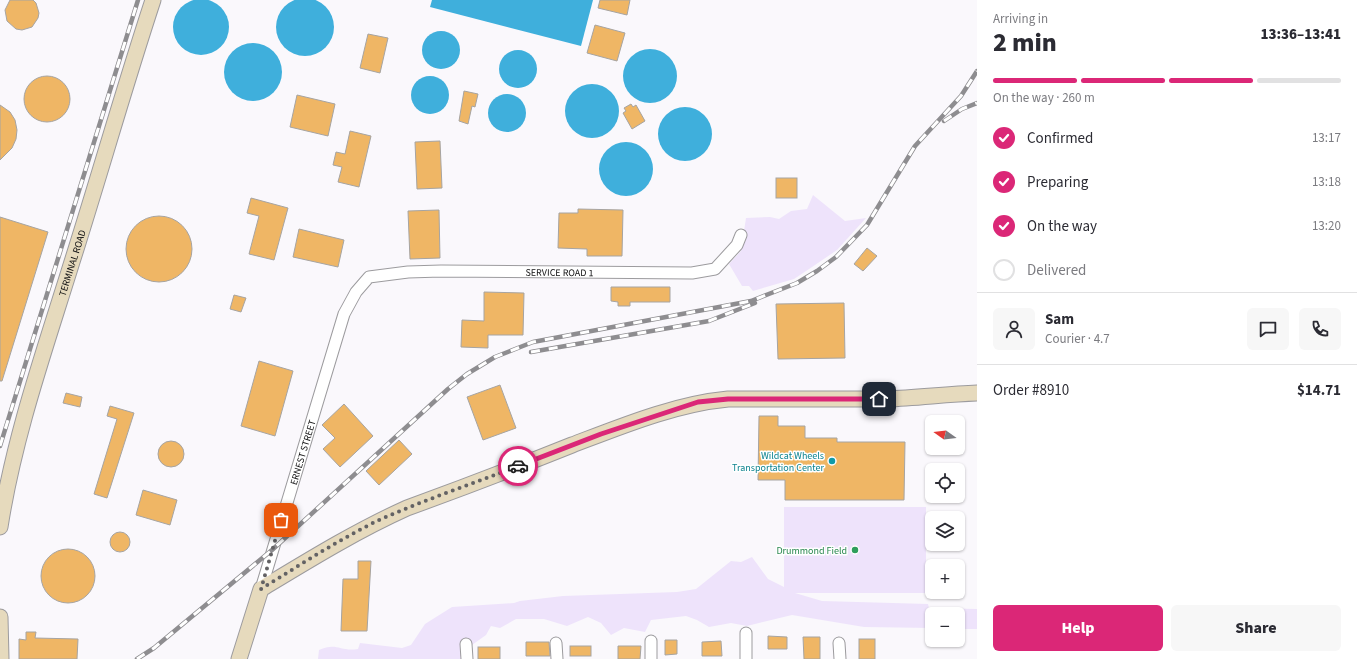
<!DOCTYPE html>
<meta charset="utf-8">
<style>
body{margin:0;font-family:"Source Sans 3",sans-serif;background:#f7f7f7;color:#2b2b33;height:100vh;display:flex;flex-direction:column;font-size:15px;white-space:nowrap}
*{box-sizing:border-box;margin:0}
p{font-size:13px;color:#7c7c81}
.icon{flex:none;width:22px;height:22px;fill:none;stroke:currentColor;stroke-width:2;stroke-linecap:round;stroke-linejoin:round}
.map{position:relative;flex:1;overflow:hidden}
.drawer{display:flex;flex-direction:column;background:#fff;width:380px}
.drawer>*{flex:none}
.needle{width:26px;rotate:284deg}
.controls{position:absolute;left:925px;top:415px;display:grid;gap:8px}
.controls a{display:grid;place-items:center;width:40px;height:40px;border-radius:6px;background:#fff;box-shadow:0 1px 3px #0004;font-size:20px}
.pin{position:absolute;display:grid;place-items:center;width:34px;height:34px;color:#fff;margin:-17px;border-radius:8px;box-shadow:0 2px 6px #0006}
.courier{position:absolute;display:grid;place-items:center;width:40px;height:40px;margin:-20px;border:3px solid #db2777;border-radius:50%;background:#fff;color:#222;box-shadow:0 1px 5px #0007}
.head em{font-style:normal;font-weight:800}
.head div{display:flex;flex-direction:column-reverse}
.head{display:flex;align-items:center;justify-content:space-between;height:68px;padding:0 16px}
h1{font-size:26px;font-weight:800;line-height:30px}
.bar{display:grid;grid-template-columns:repeat(4,1fr);gap:6px 4px;align-content:center;height:48px;padding:0 16px}
.bar i{height:5px;border-radius:3px;background:#e1e1e2}
.bar .selected{background:#db2777}
.bar p{grid-column:span 4}
.line{display:flex;align-items:center;gap:10px;padding:0 16px;border-top:1px solid #e1e1e2}
.line div{flex:1}
.round{display:grid;place-items:center;flex:none;width:42px;height:42px;border-radius:6px;background:#f7f7f7}
ol{padding:0 16px;list-style:none}
li{display:flex;align-items:center;gap:12px;height:44px}
li p{margin-inline-start:auto}
li .icon{padding:4px;border-radius:50%;background:#db2777;color:#fff;stroke-width:4}
li:last-child{color:#7c7c81}
li i{width:22px;height:22px;border:2px solid #e1e1e2;border-radius:50%}
.primary-button{display:flex;gap:8px;margin-top:auto;padding:8px 16px}
.primary-button a{flex:1;height:46px;border-radius:6px;background:#db2777;color:#fff;font-size:16px;font-weight:800;line-height:46px;text-align:center}
.primary-button a+a{background:#f7f7f7;color:#2b2b33}
main{display:flex;flex:1;min-height:0}
.map>svg:first-child{display:block}
.green{fill:#eee3fb}
.water{fill:#3fafdc}
.building{fill:#efb665;stroke:#a6a4a2}
.lines{fill:none;stroke-linecap:round;stroke-linejoin:round}
.street-casing{stroke:#9c9b9e;stroke-width:13}
.secondary-casing{stroke:#9c9b9e;stroke-width:17}
.street{stroke:#fff;stroke-width:11}
.secondary{stroke:#e6dabd;stroke-width:15}
.rail-casing{stroke:#8e8d90;stroke-width:4.5}
.rail{stroke:#fff;stroke-width:3;stroke-dasharray:9;stroke-linecap:butt}
.done{stroke:#636264;stroke-width:4;stroke-dasharray:0 7.2}
.route{stroke:#db2777;stroke-width:5}
.culture-dot{fill:#0f9aa8;stroke:#fff;stroke-width:1.5}
.leisure-dot{fill:#2e9e5b;stroke:#fff;stroke-width:1.5}
.labels{text-anchor:middle;stroke-width:3;stroke-linejoin:round;paint-order:stroke}
.street-label{font-size:10px;fill:#111112;stroke:#fff}
.culture-label{font-size:10px;fill:#0d838f;stroke:#fff;text-anchor:end}
.leisure-label{font-size:10px;fill:#27864d;stroke:#fff;text-anchor:end}
</style>
<main>
<div class="map">
<svg width="977" height="659" viewBox="0 0 977 659">
<rect width="100%" height="100%" fill="#faf8fc"/>
<!-- green -->
<g class="green">
<path d="M 813,195 L 845,221 L 866,218 L 837,250 L 815,265 L 794,279 L 753,291 L 749,286 L 742,286 L 729,264 L 741,251 L 746,218 L 770,217 L 779,219 L 791,211 L 807,209 Z"/>
<path d="M 784,507 L 926,507 L 926,593 L 795,593 L 822,601 L 928,604 L 929,608 L 977,609 L 977,629 L 958,629 L 958,614 L 932,614 L 932,628 L 864,627 L 792,615 L 747,626 L 731,623 L 709,627 L 697,620 L 686,616 L 651,620 L 645,632 L 624,628 L 611,635 L 601,623 L 588,617 L 567,626 L 544,619 L 516,619 L 500,628 L 491,626 L 486,635 L 472,645 L 472,659 L 318,659 L 319,650 C 337,642 340,652 358,649 L 360,643 L 402,648 L 411,645 L 425,624 L 452,607 L 514,603 L 520,601 L 563,596 L 677,592 L 696,589 L 731,561 L 741,562 L 752,557 L 768,579 L 784,587 Z"/>
</g>
<!-- water -->
<g class="water">
<circle cx="305" cy="27" r="29"/>
<circle cx="201" cy="27" r="28"/>
<path d="M 432,0 L 593,0 L 581,46 L 430,7 Z"/>
<circle cx="441" cy="50" r="19"/>
<circle cx="253" cy="72" r="29"/>
<circle cx="650" cy="76" r="27"/>
<circle cx="518" cy="69" r="19"/>
<circle cx="430" cy="95" r="19"/>
<circle cx="592" cy="111" r="27"/>
<circle cx="507" cy="113" r="19"/>
<circle cx="685" cy="134" r="27"/>
<circle cx="626" cy="169" r="27"/>
</g>
<!-- building -->
<g class="building">
<path d="M 10,0 L 33,0 L 36,3 L 39,13 L 38,18 L 32,27 L 22,30 L 16,29 L 7,21 L 5,10 Z"/>
<path d="M 600,0 L 630,0 L 627,15 L 598,8 Z"/>
<path d="M 595,25 L 625,33 L 617,61 L 587,53 Z"/>
<path d="M 368,34 L 388,38 L 380,73 L 360,68 Z"/>
<circle cx="47" cy="99" r="23"/>
<path d="M 464,91 L 478,94 L 475,107 L 472,106 L 468,124 L 459,121 Z"/>
<path d="M 297,95 L 335,104 L 328,136 L 290,127 Z"/>
<path d="M 631,104 L 633,107 L 636,105 L 645,121 L 632,129 L 623,113 L 626,111 L 624,108 Z"/>
<path d="M 0,105 L 10,112 L 15,120 L 17,130 L 16,139 L 12,148 L 0,160 Z"/>
<path d="M 350,131 L 371,136 L 359,187 L 338,182 L 342,167 L 333,165 L 336,152 L 345,154 Z"/>
<path d="M 440,141 L 442,188 L 417,189 L 415,142 Z"/>
<rect x="776" y="178" width="21" height="20"/>
<path d="M 251,198 L 288,208 L 274,260 L 249,254 L 259,216 L 247,213 Z"/>
<path d="M 578,209 L 623,210 L 622,256 L 587,256 L 587,249 L 558,248 L 559,213 L 578,213 Z"/>
<path d="M 439,210 L 440,258 L 410,259 L 408,211 Z"/>
<circle cx="159" cy="249" r="33"/>
<path d="M 0,217 L 48,232 L 2,381 L 0,381 Z"/>
<path d="M 299,229 L 344,240 L 338,267 L 293,257 Z"/>
<path d="M 867,248 L 877,256 L 863,271 L 854,264 Z"/>
<path d="M 611,287 L 670,287 L 670,302 L 630,302 L 630,306 L 618,306 L 618,302 L 611,301 Z"/>
<path d="M 484,292 L 524,293 L 523,335 L 488,335 L 488,348 L 461,347 L 462,320 L 484,321 Z"/>
<path d="M 234,295 L 246,298 L 241,312 L 230,309 Z"/>
<path d="M 844,303 L 845,358 L 778,359 L 776,304 Z"/>
<path d="M 259,361 L 293,371 L 275,436 L 241,426 Z"/>
<path d="M 500,385 L 516,428 L 483,440 L 467,397 Z"/>
<path d="M 66,393 L 82,397 L 80,407 L 63,403 Z"/>
<path d="M 344,404 L 373,436 L 340,467 L 323,449 L 335,438 L 322,425 Z"/>
<path d="M 110,406 L 134,413 L 107,498 L 94,494 L 117,419 L 107,416 Z"/>
<path d="M 759,416 L 778,416 L 778,426 L 805,426 L 805,438 L 837,438 L 837,442 L 905,442 L 904,500 L 785,500 L 785,480 L 758,480 Z"/>
<path d="M 399,440 L 412,454 L 379,485 L 366,471 Z"/>
<circle cx="171" cy="454" r="13"/>
<path d="M 143,490 L 177,500 L 170,525 L 136,515 Z"/>
<circle cx="120" cy="542" r="10"/>
<circle cx="68" cy="576" r="27"/>
<path d="M 358,561 L 371,561 L 367,631 L 341,631 L 343,579 L 358,579 Z"/>
<path d="M 26,632 L 36,632 L 35,638 L 78,639 L 77,659 L 19,659 L 19,639 L 26,640 Z"/>
<path d="M 768,636 L 787,637 L 787,649 L 768,649 Z"/>
<path d="M 803,637 L 820,637 L 820,659 L 804,659 Z"/>
<rect x="859" y="639" width="16" height="20"/>
<path d="M 665,640 L 677,640 L 677,654 L 665,655 Z"/>
<path d="M 721,641 L 722,656 L 702,656 L 702,642 Z"/>
<path d="M 526,642 L 549,642 L 550,656 L 526,656 Z"/>
<rect x="570" y="646" width="21" height="10"/>
<path d="M 618,646 L 641,646 L 640,659 L 618,659 Z"/>
<rect x="478" y="647" width="22" height="12"/>
</g>
<g class="lines">
<!-- street casing -->
<g class="street-casing">
<g id="street">
<path id="s1" d="M 261,589 L 344,314 L 356,292 L 369,277 L 408,272 L 441,271 L 692,273 L 715,269 L 737,245 L 741,235"/>
<path d="M 746,633 L 746,659"/>
<path d="M 651,641 L 651,659"/>
<path d="M 556,643 L 557,659"/>
<path d="M 839,643 L 840,659"/>
<path d="M 466,644 L 467,659"/>
</g>
</g>
<!-- secondary casing -->
<g class="secondary-casing">
<g id="secondary">
<path id="s2" d="M 0,527 C 14,437 44,352 71,265 C 99,177 124,88 153,0"/>
<path d="M 0,617 L 1,659"/>
<path d="M 239,659 L 261,589 C 309,560 356,531 407,508 C 462,488 517,467 572,445 C 622,426 675,404 728,399 L 887,399 C 917,398 947,394 977,393"/>
</g>
</g>
<!-- street -->
<use href="#street" class="street"/>
<!-- secondary -->
<use href="#secondary" class="secondary"/>
<!-- rail casing -->
<g class="rail-casing">
<g id="rail">
<path d="M 944,121 L 962,109 L 977,103"/>
<path d="M 531,352 L 709,321 L 755,303"/>
<path d="M 0,446 L 138,0"/>
<path d="M 137,659 L 154,648 L 272,550 L 448,389 L 467,374 L 495,357 L 533,342 L 751,301 L 797,283 L 817,271 L 836,257 L 867,225 L 915,146 L 961,96 L 977,71"/>
</g>
</g>
<!-- rail -->
<use href="#rail" class="rail"/>
</g>
<g class="lines">
<!-- done -->
<path class="done" d="M 281,520 L 261,589 C 300,565 338,540 379,520 C 424,500 472,484 518,466"/>
<!-- route -->
<path class="route" d="M 518,466 L 601,434 L 698,402 L 728,399 L 879,399"/>
</g>
<!-- markers -->
<circle class="culture-dot" cx="832" cy="461" r="4"/>
<circle class="leisure-dot" cx="855" cy="550" r="4"/>
<g class="labels">
<!-- street labels -->
<g class="street-label">
<text dy="4" stroke="none"><textPath href="#s2" startOffset="274">TERMINAL ROAD</textPath></text>
<text dy="4" stroke="none"><textPath href="#s1" startOffset="523">SERVICE ROAD 1</textPath></text>
<text dy="4" stroke="none"><textPath href="#s1" startOffset="143">ERNEST STREET</textPath></text>
</g>
<!-- culture labels -->
<g class="culture-label">
<text x="824" y="459">Wildcat Wheels<tspan x="824" dy="12">Transportation Center</tspan></text>
</g>
<!-- leisure labels -->
<g class="leisure-label">
<text x="847" y="554">Drummond Field</text>
</g>
</g>
</svg>
<div class="controls">
<a><svg class="needle" viewBox="-14 -14 28 28"><path d="M0-13l5 13h-10z" fill="#e53935"/><path d="M0 13l5-13h-10z" fill="#7c7c81"/></svg></a>
<a><svg class="icon" aria-label="locate" viewBox="0 0 24 24"><circle cx="12" cy="12" r="6"/><path d="M12 2v4M12 18v4M2 12h4M18 12h4"/></svg></a>
<a><svg class="icon" aria-label="layers" viewBox="0 0 24 24"><path d="M12 4l9 5-9 5-9-5zM3 14l9 5 9-5"/></svg></a>
<a>+</a>
<a>−</a>
</div>
<div class="pin" style="left:281px;top:520px;background:#ea580c"><svg class="icon" aria-label="bag" viewBox="0 0 24 24"><path d="M5 8h14l-1 12H6zM9 8a3 3 0 0 1 6 0"/></svg></div>
<div class="pin" style="left:879px;top:399px;background:#1f2937"><svg class="icon" aria-label="home" viewBox="0 0 24 24"><path d="M3 11l9-7 9 7M6 9v11h12V9"/></svg></div>
<div class="courier" style="left:518px;top:466px"><svg class="icon" aria-label="car" viewBox="0 0 24 24"><path d="M5 17H2v-5l4-1 3-4h7l3 4 3 1v5h-3M9 17h6M6 11h13"/><circle cx="7" cy="17" r="2"/><circle cx="17" cy="17" r="2"/></svg></div>
</div>
<section class="drawer">
<div class="head"><div><h1>2 min</h1><p>Arriving in</p></div><em>13:36–13:41</em></div>
<div class="bar"><i class="selected"></i><i class="selected"></i><i class="selected"></i><i></i><p>On the way · 260 m</p></div>
<ol>
<li><svg class="icon" aria-label="check" viewBox="0 0 24 24"><path d="M5 12l5 5 9-10"/></svg>Confirmed<p>13:17</p></li>
<li><svg class="icon" aria-label="check" viewBox="0 0 24 24"><path d="M5 12l5 5 9-10"/></svg>Preparing<p>13:18</p></li>
<li><svg class="icon" aria-label="check" viewBox="0 0 24 24"><path d="M5 12l5 5 9-10"/></svg>On the way<p>13:20</p></li>
<li><i></i>Delivered</li>
</ol>
<div class="line" style="height:72px"><a class="round"><svg class="icon" aria-label="person" viewBox="0 0 24 24"><circle cx="12" cy="8" r="4"/><path d="M4 21q1-7 8-7t8 7"/></svg></a><div><b>Sam</b><p>Courier · 4.7</p></div><a class="round"><svg class="icon" aria-label="chat" viewBox="0 0 24 24"><path d="M4 5h16v11H9l-5 4z"/></svg></a><a class="round"><svg class="icon" aria-label="phone" viewBox="0 0 24 24"><path d="M5 4h4l2 5-3 2q2 4 5 5l2-3 5 2v4C11 20 4 13 5 4z"/></svg></a></div>
<div class="line" style="height:52px"><div>Order #8910</div><b>$14.71</b></div>
<div class="primary-button"><a>Help</a><a>Share</a></div>
</section>
</main>
